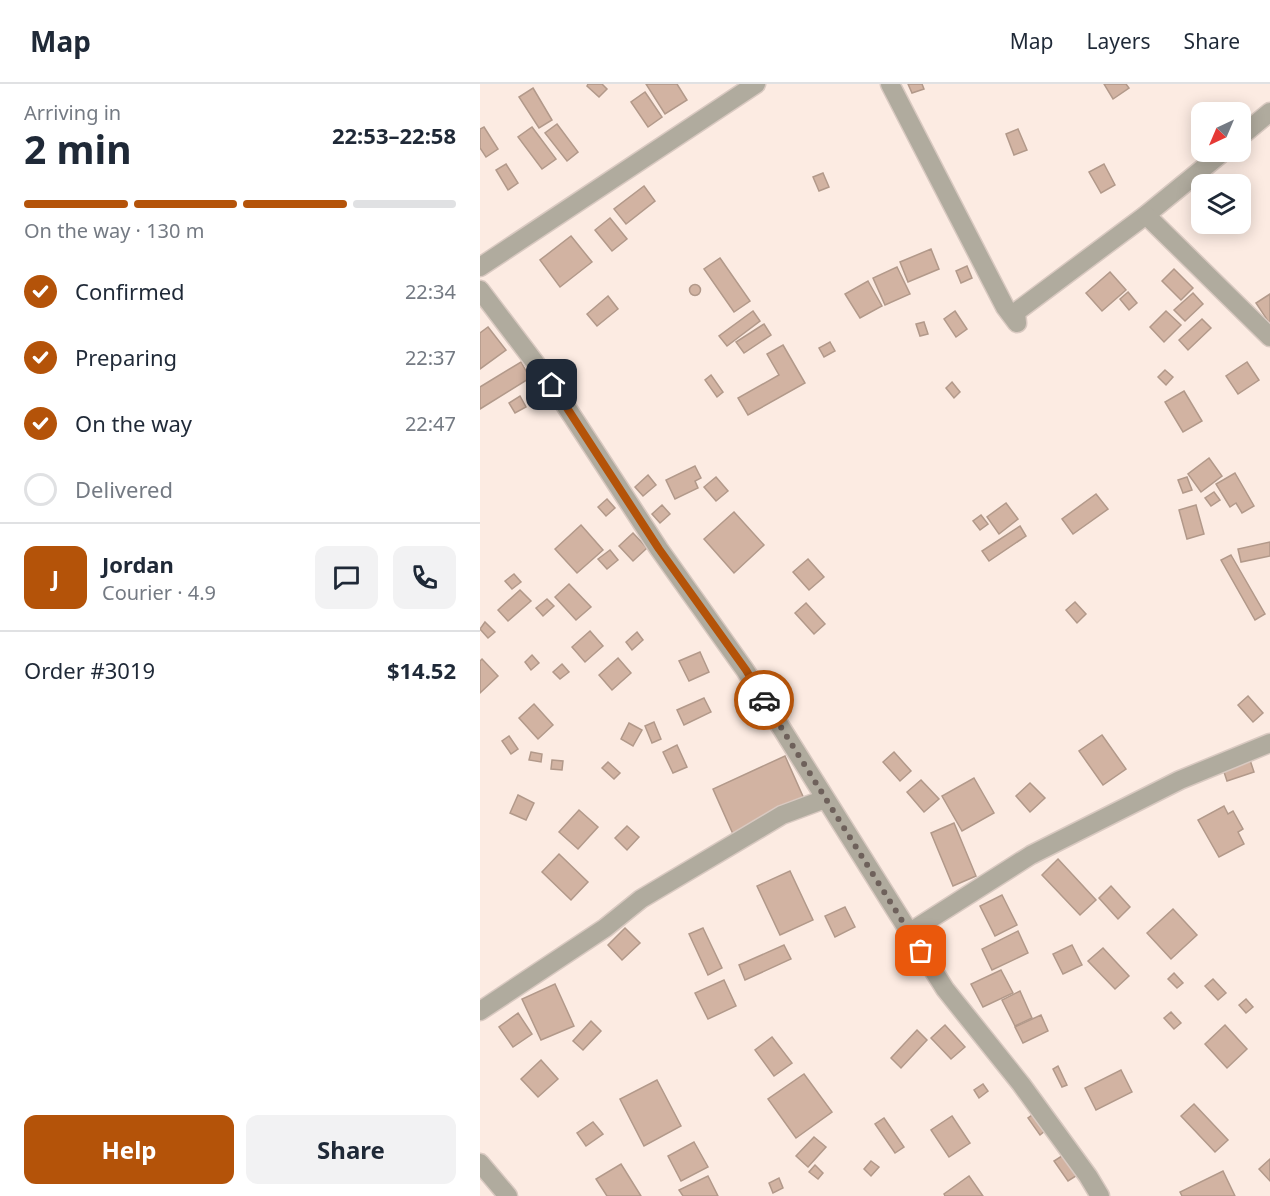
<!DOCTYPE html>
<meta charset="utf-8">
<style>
body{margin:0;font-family:"Noto Sans",sans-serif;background:#f2f2f3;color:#1f2937;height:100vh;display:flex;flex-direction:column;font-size:22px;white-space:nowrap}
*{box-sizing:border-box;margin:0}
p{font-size:20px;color:#747a83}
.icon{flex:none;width:33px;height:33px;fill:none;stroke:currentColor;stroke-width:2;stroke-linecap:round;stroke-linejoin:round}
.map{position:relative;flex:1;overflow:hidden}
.drawer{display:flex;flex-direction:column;background:#fff;width:480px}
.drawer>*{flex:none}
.needle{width:39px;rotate:224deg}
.controls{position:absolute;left:711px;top:18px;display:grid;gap:12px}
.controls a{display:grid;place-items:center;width:60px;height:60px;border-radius:12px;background:#fff;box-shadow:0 3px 15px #0003;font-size:30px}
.pin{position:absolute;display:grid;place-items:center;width:51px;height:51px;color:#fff;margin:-26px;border-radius:12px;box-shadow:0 3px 9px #0006}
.courier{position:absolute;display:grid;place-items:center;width:60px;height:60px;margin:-30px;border:4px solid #b45309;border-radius:50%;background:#fff;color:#222;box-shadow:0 2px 8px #0007}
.headline em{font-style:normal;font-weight:700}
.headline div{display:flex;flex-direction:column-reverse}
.headline{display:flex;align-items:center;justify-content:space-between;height:102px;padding:0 24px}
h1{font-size:39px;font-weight:700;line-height:45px}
.bar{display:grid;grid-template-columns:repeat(4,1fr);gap:9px 6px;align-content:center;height:72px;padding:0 24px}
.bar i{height:8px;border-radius:4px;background:#e0e1e3}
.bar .selected{background:#b45309}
.bar p{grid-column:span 4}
.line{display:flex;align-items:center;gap:15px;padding:0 24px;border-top:2px solid #e0e1e3}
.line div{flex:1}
.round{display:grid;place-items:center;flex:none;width:63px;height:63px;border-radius:12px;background:#f2f2f3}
ol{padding:0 24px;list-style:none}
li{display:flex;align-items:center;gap:18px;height:66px}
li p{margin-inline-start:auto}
li .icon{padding:6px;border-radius:50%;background:#b45309;color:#fff;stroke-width:4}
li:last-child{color:#747a83}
li i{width:33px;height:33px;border:3px solid #e0e1e3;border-radius:50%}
.action{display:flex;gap:12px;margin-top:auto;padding:12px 24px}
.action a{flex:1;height:69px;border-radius:12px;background:#b45309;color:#fff;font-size:24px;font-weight:700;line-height:69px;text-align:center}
.action a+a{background:#f2f2f3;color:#1f2937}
header{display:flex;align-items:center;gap:36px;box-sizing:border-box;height:84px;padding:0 30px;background:#fff;border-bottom:2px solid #e0e1e3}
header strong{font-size:28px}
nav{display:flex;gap:33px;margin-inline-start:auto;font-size:21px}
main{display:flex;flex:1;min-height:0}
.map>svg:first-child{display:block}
.building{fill:#d2b3a2;stroke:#b2998a;stroke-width:1.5}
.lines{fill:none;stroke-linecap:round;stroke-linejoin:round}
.minor-casing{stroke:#d9c9c1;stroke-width:21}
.minor{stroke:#b0ab9e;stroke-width:18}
.done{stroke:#6e615b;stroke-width:6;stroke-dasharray:0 10.8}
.route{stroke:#b45309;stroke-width:8}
</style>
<header>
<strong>Map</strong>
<nav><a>Map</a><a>Layers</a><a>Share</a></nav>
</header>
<main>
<section class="drawer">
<div class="headline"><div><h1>2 min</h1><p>Arriving in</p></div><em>22:53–22:58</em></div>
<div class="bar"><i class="selected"></i><i class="selected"></i><i class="selected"></i><i></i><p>On the way · 130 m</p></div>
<ol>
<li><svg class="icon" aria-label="check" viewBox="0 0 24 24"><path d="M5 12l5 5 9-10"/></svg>Confirmed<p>22:34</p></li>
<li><svg class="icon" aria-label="check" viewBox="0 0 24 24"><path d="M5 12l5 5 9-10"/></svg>Preparing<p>22:37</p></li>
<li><svg class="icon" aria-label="check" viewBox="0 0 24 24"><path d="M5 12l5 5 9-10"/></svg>On the way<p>22:47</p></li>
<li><i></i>Delivered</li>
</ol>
<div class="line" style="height:108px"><b class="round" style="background:#b45309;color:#fff">J</b><div><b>Jordan</b><p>Courier · 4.9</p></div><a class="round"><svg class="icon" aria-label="chat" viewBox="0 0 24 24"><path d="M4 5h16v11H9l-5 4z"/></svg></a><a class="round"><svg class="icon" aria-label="phone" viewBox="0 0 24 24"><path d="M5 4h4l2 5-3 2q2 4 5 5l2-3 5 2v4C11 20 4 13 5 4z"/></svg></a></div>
<div class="line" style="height:78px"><div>Order #3019</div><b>$14.52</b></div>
<div class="action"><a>Help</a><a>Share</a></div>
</section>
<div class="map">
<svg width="790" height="1112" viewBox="0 0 790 1112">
<rect width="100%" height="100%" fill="#fcebe2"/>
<!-- building -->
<g class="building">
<path d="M 108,0 L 122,0 L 127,5 L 119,13 L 107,2 Z"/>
<path d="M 166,0 L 197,0 L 207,16 L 185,30 Z"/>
<path d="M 428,0 L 442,0 L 444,5 L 432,9 Z"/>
<path d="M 624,0 L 646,0 L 649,4 L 633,15 Z"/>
<path d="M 53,4 L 72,36 L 59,44 L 39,13 Z"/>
<path d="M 165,8 L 182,33 L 168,43 L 151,18 Z"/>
<path d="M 77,40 L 98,68 L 87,77 L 65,49 Z"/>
<path d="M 4,43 L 18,65 L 6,73 L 0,64 L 0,45 Z"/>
<path d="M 52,43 L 76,75 L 62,85 L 38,53 Z"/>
<path d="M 538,45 L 547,66 L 534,71 L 526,50 Z"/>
<path d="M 26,80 L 38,99 L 28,106 L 16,86 Z"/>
<path d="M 624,80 L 635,101 L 621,109 L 609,88 Z"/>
<path d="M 343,89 L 349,103 L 339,107 L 333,93 Z"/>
<path d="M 164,102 L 175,117 L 146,140 L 134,125 Z"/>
<path d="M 130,134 L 147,155 L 132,167 L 115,146 Z"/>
<path d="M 91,152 L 112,178 L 80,203 L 60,176 Z"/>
<path d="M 451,165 L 459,185 L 428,198 L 420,178 Z"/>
<path d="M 240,174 L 270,217 L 254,228 L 224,185 Z"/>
<path d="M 487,182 L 492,194 L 481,199 L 476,187 Z"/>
<path d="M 417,183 L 430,210 L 405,221 L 393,194 Z"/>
<path d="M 694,185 L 713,204 L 701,216 L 682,197 Z"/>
<path d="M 630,188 L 646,206 L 622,227 L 606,209 Z"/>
<path d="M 388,197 L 402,222 L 380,234 L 365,210 Z"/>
<circle cx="215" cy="206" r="5.5"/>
<path d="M 648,208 L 657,219 L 649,226 L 640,215 Z"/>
<path d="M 713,209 L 723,220 L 705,237 L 694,226 Z"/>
<path d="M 790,210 L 790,240 L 776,219 Z"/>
<path d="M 128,212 L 138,225 L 117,242 L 107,230 Z"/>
<path d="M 273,227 L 280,237 L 247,262 L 239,252 Z"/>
<path d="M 475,227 L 487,245 L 476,253 L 464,235 Z"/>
<path d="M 686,227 L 701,241 L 684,258 L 670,243 Z"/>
<path d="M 722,235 L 731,244 L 708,266 L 699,256 Z"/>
<path d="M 444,238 L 448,250 L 440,252 L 436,240 Z"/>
<path d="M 284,240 L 291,251 L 264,269 L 256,258 Z"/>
<path d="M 8,243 L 26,266 L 0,285 L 0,249 Z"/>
<path d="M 350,258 L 355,267 L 344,273 L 339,264 Z"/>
<path d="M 303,261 L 325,299 L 268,331 L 258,314 L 299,291 L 287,270 Z"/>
<path d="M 41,278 L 50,294 L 0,325 L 0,303 Z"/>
<path d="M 767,278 L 779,296 L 758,310 L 746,292 Z"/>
<path d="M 685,286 L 693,293 L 686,301 L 678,293 Z"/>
<path d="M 231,291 L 243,308 L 237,313 L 225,296 Z"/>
<path d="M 472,298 L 480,308 L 474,314 L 466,304 Z"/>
<path d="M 704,307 L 722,337 L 703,348 L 685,318 Z"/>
<path d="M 40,312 L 46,323 L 35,329 L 29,319 Z"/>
<path d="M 729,374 L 742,392 L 721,408 L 708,390 Z"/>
<path d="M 215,382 L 221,394 L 215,397 L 218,404 L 195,415 L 186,396 Z"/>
<path d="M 755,389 L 774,422 L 762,429 L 756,419 L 750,423 L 736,400 Z"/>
<path d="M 168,391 L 176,401 L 163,412 L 155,403 Z"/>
<path d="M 236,393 L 248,407 L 236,417 L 224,403 Z"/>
<path d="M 707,393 L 712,406 L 703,409 L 698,396 Z"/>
<path d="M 734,408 L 740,416 L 731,422 L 725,414 Z"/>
<path d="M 616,410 L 628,425 L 593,450 L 582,435 Z"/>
<path d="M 127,415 L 135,424 L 126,432 L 118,423 Z"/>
<path d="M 526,419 L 538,435 L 519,450 L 507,433 Z"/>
<path d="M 182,421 L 190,430 L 180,439 L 172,430 Z"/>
<path d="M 716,421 L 724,450 L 707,455 L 699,426 Z"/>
<path d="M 254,428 L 284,461 L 254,489 L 224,455 Z"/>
<path d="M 501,431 L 508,440 L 500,446 L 493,437 Z"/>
<path d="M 101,441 L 123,466 L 97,489 L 75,465 Z"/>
<path d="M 540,442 L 546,452 L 509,477 L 502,467 Z"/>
<path d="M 153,449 L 167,464 L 153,477 L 139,462 Z"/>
<path d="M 790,458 L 790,472 L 761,478 L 758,465 Z"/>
<path d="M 130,466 L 138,476 L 127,485 L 118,475 Z"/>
<path d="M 751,471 L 785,530 L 775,536 L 741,476 Z"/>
<path d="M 328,475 L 344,493 L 329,506 L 313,488 Z"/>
<path d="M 34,490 L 41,498 L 32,505 L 25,497 Z"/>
<path d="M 89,500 L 111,523 L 96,536 L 75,513 Z"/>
<path d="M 40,506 L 51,517 L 28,537 L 18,526 Z"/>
<path d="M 67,515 L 74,522 L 63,532 L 56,524 Z"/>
<path d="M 595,518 L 606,530 L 597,539 L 586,526 Z"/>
<path d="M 326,519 L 345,540 L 334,550 L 315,529 Z"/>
<path d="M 5,538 L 15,548 L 8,554 L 0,545 Z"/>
<path d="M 110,547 L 123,562 L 105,578 L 92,563 Z"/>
<path d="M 157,548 L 163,556 L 152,566 L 146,558 Z"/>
<path d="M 220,568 L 229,588 L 209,597 L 199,577 Z"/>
<path d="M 52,571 L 59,579 L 51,586 L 45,578 Z"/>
<path d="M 138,574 L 151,589 L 132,606 L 119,591 Z"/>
<path d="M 2,575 L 18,592 L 0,609 L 0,577 Z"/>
<path d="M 82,580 L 89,588 L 80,595 L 73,588 Z"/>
<path d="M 768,612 L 783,629 L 773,638 L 758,621 Z"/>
<path d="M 224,614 L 231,628 L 204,641 L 197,626 Z"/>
<path d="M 54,620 L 73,641 L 58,655 L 39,634 Z"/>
<path d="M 174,638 L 181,655 L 172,659 L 165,642 Z"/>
<path d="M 149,639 L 162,646 L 153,662 L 141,655 Z"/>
<path d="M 622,651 L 646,685 L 623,701 L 599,667 Z"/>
<path d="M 29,652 L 38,665 L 31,670 L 22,657 Z"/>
<path d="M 197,661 L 207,683 L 193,689 L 183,668 Z"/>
<path d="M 51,668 L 62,670 L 61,678 L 49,676 Z"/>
<path d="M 414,668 L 431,687 L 420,697 L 403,678 Z"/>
<path d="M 305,672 L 325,717 L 253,750 L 233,705 Z"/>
<path d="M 72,676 L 83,677 L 82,686 L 71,685 Z"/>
<path d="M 770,676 L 774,688 L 747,697 L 743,685 Z"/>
<path d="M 128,678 L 140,689 L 134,695 L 122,684 Z"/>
<path d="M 494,694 L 514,729 L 482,747 L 462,712 Z"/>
<path d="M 441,696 L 459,715 L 444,728 L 427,708 Z"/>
<path d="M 550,699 L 565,714 L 550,728 L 536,712 Z"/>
<path d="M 38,711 L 54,719 L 46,736 L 30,729 Z"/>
<path d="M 744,722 L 748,730 L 753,727 L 763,745 L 758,748 L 764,760 L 739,773 L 718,736 Z"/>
<path d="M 99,726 L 118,743 L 98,765 L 79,748 Z"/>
<path d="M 474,739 L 496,792 L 473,802 L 451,749 Z"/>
<path d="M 147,742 L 159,753 L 147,766 L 135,754 Z"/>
<path d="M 79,770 L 108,798 L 91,816 L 62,788 Z"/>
<path d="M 578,775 L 616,816 L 600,831 L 562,791 Z"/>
<path d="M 310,787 L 333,836 L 300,851 L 277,802 Z"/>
<path d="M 631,802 L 650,823 L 638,835 L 619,814 Z"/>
<path d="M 522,811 L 537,841 L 515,852 L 500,822 Z"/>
<path d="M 365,823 L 375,843 L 355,853 L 345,832 Z"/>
<path d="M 693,825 L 717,851 L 691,875 L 667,849 Z"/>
<path d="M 145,844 L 160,859 L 142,876 L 128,861 Z"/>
<path d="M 223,844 L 242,884 L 228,891 L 209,850 Z"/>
<path d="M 538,847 L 548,869 L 512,886 L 502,865 Z"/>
<path d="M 304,861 L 311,875 L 265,896 L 259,881 Z"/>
<path d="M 592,861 L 602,881 L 583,890 L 573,870 Z"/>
<path d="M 623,864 L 649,892 L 635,905 L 608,877 Z"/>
<path d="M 521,886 L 533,909 L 503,923 L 491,900 Z"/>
<path d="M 694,889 L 703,899 L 697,904 L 688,895 Z"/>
<path d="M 733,895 L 746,909 L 738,916 L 725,902 Z"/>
<path d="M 244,896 L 256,922 L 228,935 L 215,909 Z"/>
<path d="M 75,900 L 94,942 L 61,956 L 42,915 Z"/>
<path d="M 540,907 L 552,934 L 535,942 L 522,916 Z"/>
<path d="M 766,915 L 773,923 L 766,929 L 759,921 Z"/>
<path d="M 691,928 L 701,939 L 694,945 L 684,934 Z"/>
<path d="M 38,929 L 52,950 L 33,963 L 19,943 Z"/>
<path d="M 561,931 L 568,947 L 543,959 L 535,943 Z"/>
<path d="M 111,937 L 121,947 L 103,966 L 93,957 Z"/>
<path d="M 465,941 L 485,963 L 471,975 L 451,954 Z"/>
<path d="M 745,941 L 767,965 L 747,984 L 725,960 Z"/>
<path d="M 437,946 L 447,956 L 421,984 L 411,974 Z"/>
<path d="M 292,953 L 312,979 L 294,992 L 275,966 Z"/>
<path d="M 61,976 L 78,995 L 58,1013 L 41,995 Z"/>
<path d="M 578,982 L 587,1001 L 582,1003 L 573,985 Z"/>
<path d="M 641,986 L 652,1008 L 616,1026 L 605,1004 Z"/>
<path d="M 324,990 L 352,1028 L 316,1054 L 288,1015 Z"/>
<path d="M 177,996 L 201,1042 L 164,1062 L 140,1015 Z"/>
<path d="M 503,1000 L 508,1007 L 499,1014 L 494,1006 Z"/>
<path d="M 714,1020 L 748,1056 L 735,1068 L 701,1032 Z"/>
<path d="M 555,1029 L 566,1046 L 560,1051 L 548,1034 Z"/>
<path d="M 472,1032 L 490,1059 L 469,1073 L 451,1046 Z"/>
<path d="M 404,1034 L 424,1063 L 415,1069 L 395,1040 Z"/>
<path d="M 113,1038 L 123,1050 L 106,1062 L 97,1049 Z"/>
<path d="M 334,1053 L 346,1063 L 328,1083 L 316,1072 Z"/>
<path d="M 214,1058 L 228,1083 L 201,1097 L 188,1072 Z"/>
<path d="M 585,1070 L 599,1090 L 588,1097 L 574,1077 Z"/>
<path d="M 790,1075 L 790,1097 L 779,1085 Z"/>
<path d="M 391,1077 L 399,1083 L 391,1092 L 384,1085 Z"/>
<path d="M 141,1080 L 161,1112 L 127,1112 L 116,1095 Z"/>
<path d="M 335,1081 L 343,1089 L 338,1095 L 329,1088 Z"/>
<path d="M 743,1087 L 755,1112 L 702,1112 L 700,1108 Z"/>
<path d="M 228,1092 L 238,1112 L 203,1112 L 199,1106 Z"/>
<path d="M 489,1092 L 503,1112 L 465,1112 L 464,1110 Z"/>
<path d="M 299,1094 L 303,1104 L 293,1109 L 289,1099 Z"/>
</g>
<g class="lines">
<!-- minor casing -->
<g class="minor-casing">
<g id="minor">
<path d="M 410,0 L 525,223 L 537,239 L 536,228 L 666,131 L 743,68"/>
<path d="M 760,53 L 790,28"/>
<path d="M 666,131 L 790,253"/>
<path d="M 0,183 L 276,0"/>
<path d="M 0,206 L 72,301 L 179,465 L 265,586 L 465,905 L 541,1000 L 608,1092 L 620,1112"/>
<path d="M 430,848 L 551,771 L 700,696 L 790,659"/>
<path d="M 0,927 L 125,844 L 161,815 L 302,731 L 345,715"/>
<path d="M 0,1079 L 28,1112"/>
</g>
</g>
<!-- minor -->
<use href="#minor" class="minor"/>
</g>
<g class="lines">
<!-- done -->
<path class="done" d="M 284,616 L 441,867"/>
<!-- route -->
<path class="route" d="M 72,301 L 179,465 L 266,586 L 284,616"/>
</g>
</svg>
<div class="controls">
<a><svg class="needle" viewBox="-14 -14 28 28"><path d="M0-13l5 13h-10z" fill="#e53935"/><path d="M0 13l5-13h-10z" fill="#747a83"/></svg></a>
<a><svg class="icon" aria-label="layers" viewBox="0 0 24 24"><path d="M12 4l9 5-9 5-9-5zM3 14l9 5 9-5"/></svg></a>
</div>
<div class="pin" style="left:441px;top:867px;background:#ea580c"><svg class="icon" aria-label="bag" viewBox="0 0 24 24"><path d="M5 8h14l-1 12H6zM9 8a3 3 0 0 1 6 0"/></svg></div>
<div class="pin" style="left:72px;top:301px;background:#1f2937"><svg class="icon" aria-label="home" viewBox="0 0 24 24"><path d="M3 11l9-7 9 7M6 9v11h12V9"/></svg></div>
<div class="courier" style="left:284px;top:616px"><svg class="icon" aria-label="car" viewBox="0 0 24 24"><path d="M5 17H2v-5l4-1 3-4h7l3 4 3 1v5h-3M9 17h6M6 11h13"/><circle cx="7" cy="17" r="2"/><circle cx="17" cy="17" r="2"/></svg></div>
</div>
</main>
